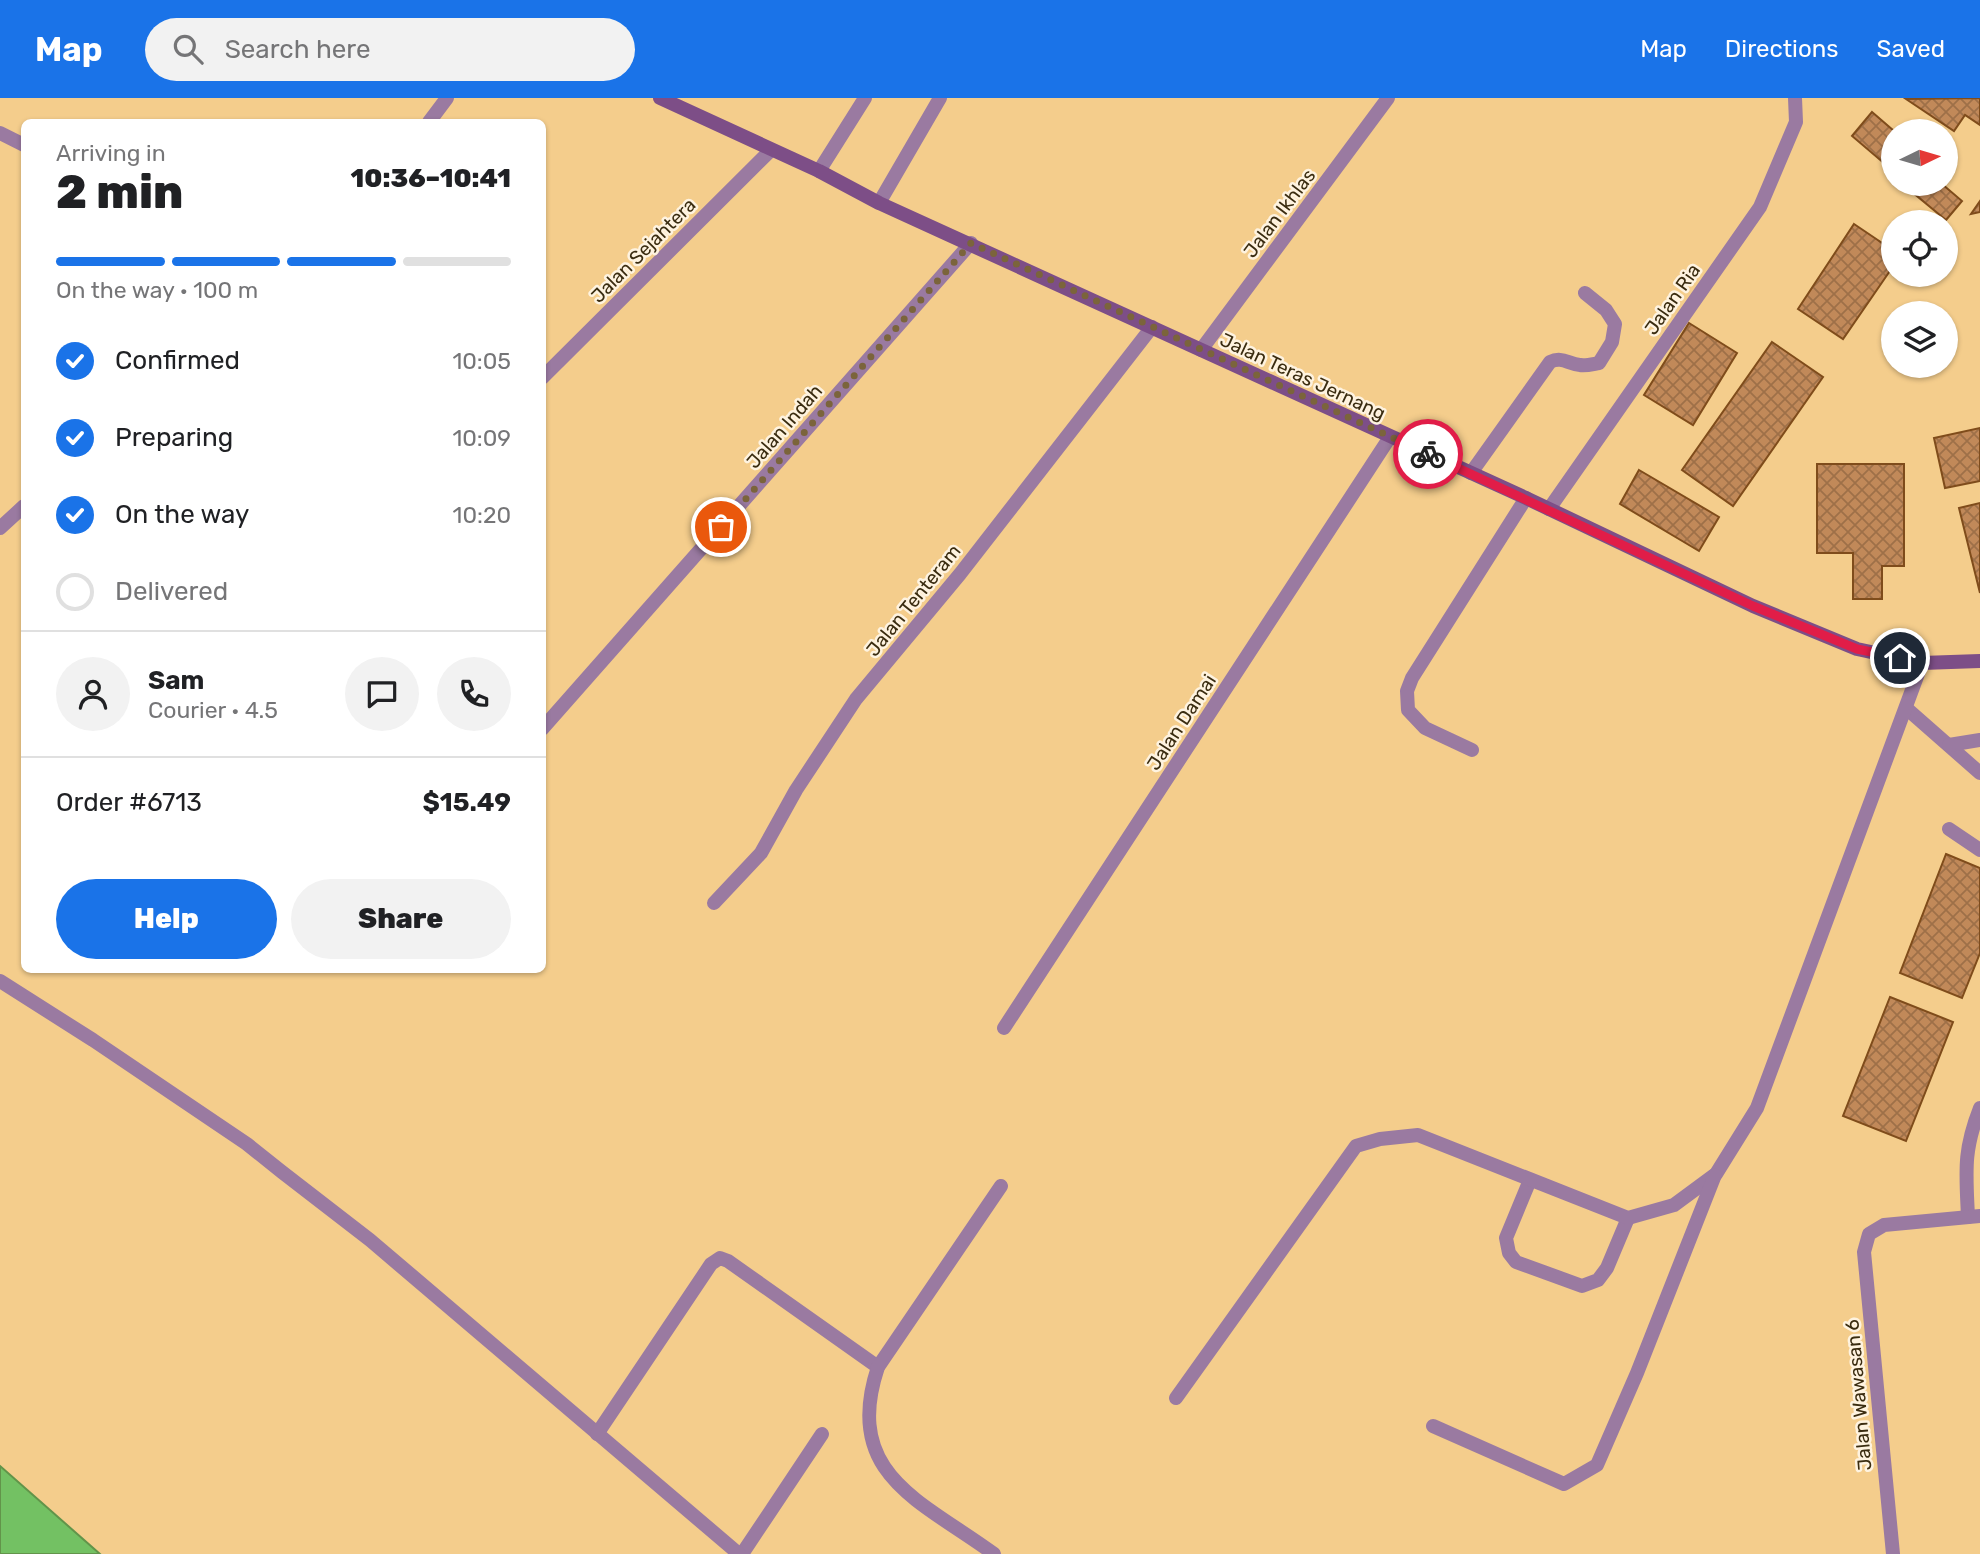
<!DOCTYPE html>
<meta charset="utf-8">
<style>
body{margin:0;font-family:Rubik,sans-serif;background:#f2f2f2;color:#202124;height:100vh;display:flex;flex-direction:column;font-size:26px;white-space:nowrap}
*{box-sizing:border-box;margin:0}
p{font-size:23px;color:#757577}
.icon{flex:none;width:38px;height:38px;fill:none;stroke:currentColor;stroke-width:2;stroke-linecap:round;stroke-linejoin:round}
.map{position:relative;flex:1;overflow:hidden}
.panel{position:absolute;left:21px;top:21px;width:525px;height:854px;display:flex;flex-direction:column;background:#fff;border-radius:10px;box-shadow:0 2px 5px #0004}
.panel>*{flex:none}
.needle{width:46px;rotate:85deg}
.fabs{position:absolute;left:1881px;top:21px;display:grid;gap:14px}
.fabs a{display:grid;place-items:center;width:77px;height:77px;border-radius:50%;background:#fff;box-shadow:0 2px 5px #0004;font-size:35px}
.pin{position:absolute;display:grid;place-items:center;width:60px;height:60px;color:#fff;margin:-30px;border:4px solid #fff;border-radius:50%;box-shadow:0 2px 7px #0007}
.courier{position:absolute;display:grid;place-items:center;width:70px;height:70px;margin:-35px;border:5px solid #e11d48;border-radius:50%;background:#fff;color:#222;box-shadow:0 2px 9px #0007}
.overview em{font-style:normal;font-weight:800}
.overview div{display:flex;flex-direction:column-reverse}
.overview{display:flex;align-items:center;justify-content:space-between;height:119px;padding:0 35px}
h1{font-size:46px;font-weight:800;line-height:52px}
.bar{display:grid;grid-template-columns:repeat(4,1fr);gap:10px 7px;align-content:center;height:84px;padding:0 35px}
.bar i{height:9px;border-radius:5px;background:#e0e0e0}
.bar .active{background:#1a73e8}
.bar p{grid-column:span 4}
.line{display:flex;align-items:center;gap:18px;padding:0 35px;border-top:2px solid #e0e0e0}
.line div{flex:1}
.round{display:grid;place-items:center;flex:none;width:74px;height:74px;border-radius:37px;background:#f2f2f2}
ol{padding:0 35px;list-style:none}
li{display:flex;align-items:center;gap:21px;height:77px}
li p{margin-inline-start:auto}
li .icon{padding:7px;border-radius:50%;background:#1a73e8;color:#fff;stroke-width:4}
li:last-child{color:#757577}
li i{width:38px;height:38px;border:4px solid #e0e0e0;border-radius:50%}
.primary-button{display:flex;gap:14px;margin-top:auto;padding:14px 35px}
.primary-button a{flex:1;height:80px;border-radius:42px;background:#1a73e8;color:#fff;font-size:28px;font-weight:800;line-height:80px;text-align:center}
.primary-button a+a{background:#f2f2f2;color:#202124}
header{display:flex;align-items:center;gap:42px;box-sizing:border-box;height:98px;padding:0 35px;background:#1a73e8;color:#fff}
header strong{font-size:33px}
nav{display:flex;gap:38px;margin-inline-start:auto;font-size:24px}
.search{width:490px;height:63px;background:#f2f2f2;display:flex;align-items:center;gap:18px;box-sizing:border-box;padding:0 24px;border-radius:38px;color:#757577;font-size:26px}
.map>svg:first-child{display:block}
.water{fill:#73c163;stroke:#62944a;stroke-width:2}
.building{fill:url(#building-cross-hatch);stroke:#7f4c1b;stroke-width:2}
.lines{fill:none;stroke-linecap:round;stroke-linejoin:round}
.service{stroke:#9a7aa1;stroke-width:14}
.minor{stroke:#9a7aa1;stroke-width:14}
.secondary{stroke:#7d4e87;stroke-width:14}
.done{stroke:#7b643b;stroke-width:7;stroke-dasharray:0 12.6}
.route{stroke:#e11d48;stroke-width:9}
.labels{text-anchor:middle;stroke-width:5;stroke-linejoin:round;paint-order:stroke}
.street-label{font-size:19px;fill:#3a2c10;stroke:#fef3e0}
</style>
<header>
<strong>Map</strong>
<div class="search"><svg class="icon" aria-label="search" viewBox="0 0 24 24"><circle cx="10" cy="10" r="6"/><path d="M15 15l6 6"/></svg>Search here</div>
<nav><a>Map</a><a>Directions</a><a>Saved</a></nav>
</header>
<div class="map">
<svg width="1980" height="1456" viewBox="0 0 1980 1456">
<defs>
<pattern id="building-cross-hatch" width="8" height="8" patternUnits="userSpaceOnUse" patternTransform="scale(1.75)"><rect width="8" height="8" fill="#c18959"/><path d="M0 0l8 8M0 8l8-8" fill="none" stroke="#9e7048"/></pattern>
</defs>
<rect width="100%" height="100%" fill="#f4cd8c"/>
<!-- water -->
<path class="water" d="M 0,1368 L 100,1456 L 0,1456 Z"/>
<!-- building -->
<g class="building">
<path d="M 1980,0 L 1980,27 L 1965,17 L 1954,33 L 1906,1 Z"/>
<path d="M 1872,14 L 1894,33 L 1892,72 L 1852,38 Z"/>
<path d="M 1911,86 L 1942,86 L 1962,103 L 1946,122 L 1907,90 Z"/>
<path d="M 1980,103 L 1980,114 L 1971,116 Z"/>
<path d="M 1854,126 L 1894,153 L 1894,167 L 1843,241 L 1798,211 Z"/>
<path d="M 1689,225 L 1737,255 L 1693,327 L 1644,297 Z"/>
<path d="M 1772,244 L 1823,279 L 1733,408 L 1682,372 Z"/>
<path d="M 1980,330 L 1980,383 L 1945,390 L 1934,340 Z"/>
<path d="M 1817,366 L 1904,366 L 1904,468 L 1882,468 L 1882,501 L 1853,501 L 1853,455 L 1817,455 Z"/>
<path d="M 1639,372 L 1719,419 L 1699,453 L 1620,406 Z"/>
<path d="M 1980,405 L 1980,495 L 1959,410 Z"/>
<path d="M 1946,756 L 1980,770 L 1980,855 L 1962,900 L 1900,875 Z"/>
<path d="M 1890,899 L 1953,924 L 1906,1043 L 1843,1018 Z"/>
</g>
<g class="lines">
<!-- service -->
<g class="service">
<path d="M 0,35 L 24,47"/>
<path d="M 819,73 L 865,0"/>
<path d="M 1471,375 L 1550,264 C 1562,258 1568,266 1580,267 C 1586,268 1593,266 1599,265 L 1612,244 L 1615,226 L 1606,212 L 1585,195"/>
<path d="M 1949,731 L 1980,752"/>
<path d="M 1530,1082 L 1506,1140 L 1509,1155 L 1516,1164 L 1582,1188 L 1598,1182 L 1607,1170 L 1628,1120"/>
<path d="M 742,1456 L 822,1336"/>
</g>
<!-- minor -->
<g class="minor">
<path d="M 429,24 L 447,0"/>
<path d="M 879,105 L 940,0"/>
<path d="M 1201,252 L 1388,0"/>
<path d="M 542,280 L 771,52"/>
<path d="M 1549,411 L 1760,109 L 1796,24 L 1795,0"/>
<path d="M 0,430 L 24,408"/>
<path d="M 1906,610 L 1980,675"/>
<path d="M 542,631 L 971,145"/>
<path d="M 1949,647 L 1980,642"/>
<path d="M 1472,652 L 1425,630 L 1408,612 L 1407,593 L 1412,580 L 1526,400"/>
<path d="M 714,805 L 761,755 L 796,692 L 856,601 L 960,476 L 1152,229"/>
<path d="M 0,883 L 93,942 L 247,1046 L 282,1074 L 370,1142 L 739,1456"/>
<path d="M 1004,930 L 1390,339"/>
<path d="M 1968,1119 C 1966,1074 1963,1053 1980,1010"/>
<path d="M 1176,1300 L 1356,1048 L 1380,1041 L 1418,1037 L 1628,1120 L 1674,1107 L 1716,1076 L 1757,1010 L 1922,565"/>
<path d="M 1433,1328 L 1564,1386 L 1597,1367 L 1637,1275 L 1715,1077"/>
<path d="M 597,1336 L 711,1166 L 720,1160 L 728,1163 L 878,1269"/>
<path d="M 994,1456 C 922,1403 842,1377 878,1269 L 1001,1088"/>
<path d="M 1893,1456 L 1864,1154 L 1869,1136 L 1884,1127 L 1980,1118"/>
</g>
<!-- secondary -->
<path class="secondary" d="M 660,0 L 819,73 L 879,105 L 1526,400 L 1753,508 L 1857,551 L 1922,565 L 1980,563"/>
</g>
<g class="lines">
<!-- done -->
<path class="done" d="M 721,429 L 971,145 L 1428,356"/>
<!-- route -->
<path class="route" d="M 1428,356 L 1753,508 L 1857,551 L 1900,560"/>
</g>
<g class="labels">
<!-- street labels -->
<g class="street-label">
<text transform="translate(1279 115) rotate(-53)" y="7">Jalan Ikhlas</text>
<text transform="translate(643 152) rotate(-45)" y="7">Jalan Sejahtera</text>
<text transform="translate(1672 201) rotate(-55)" y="7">Jalan Ria</text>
<text transform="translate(1303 278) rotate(25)" y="7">Jalan Teras Jernang</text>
<text transform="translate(784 328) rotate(-49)" y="7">Jalan Indah</text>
<text transform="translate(913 502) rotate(-51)" y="7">Jalan Tenteram</text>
<text transform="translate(1181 624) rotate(-57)" y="7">Jalan Damai</text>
<text transform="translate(1858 1297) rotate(-95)" y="7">Jalan Wawasan 6</text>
</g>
</g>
</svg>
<div class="fabs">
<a><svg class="needle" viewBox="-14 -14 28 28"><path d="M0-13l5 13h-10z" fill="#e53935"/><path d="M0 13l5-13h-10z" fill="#757577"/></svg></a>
<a><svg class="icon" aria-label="locate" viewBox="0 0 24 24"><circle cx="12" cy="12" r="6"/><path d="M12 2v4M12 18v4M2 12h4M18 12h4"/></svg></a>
<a><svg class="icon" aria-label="layers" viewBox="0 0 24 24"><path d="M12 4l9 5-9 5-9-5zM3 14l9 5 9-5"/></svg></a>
</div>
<div class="pin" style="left:721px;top:429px;background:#ea580c"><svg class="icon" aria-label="bag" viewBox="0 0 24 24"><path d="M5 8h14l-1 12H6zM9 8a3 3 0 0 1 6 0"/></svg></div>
<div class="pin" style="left:1900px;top:560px;background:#1f2937"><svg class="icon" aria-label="home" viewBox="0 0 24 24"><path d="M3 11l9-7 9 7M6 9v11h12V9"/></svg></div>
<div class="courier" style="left:1428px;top:356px"><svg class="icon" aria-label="bike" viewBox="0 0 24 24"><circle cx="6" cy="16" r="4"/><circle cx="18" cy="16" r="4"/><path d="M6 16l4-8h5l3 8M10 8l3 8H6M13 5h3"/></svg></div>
<section class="panel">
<div class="overview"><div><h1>2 min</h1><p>Arriving in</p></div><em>10:36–10:41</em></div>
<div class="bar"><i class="active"></i><i class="active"></i><i class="active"></i><i></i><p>On the way · 100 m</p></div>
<ol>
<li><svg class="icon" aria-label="check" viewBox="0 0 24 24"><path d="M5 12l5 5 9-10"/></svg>Confirmed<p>10:05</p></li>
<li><svg class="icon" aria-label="check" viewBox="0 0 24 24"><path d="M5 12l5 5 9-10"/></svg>Preparing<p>10:09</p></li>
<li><svg class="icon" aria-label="check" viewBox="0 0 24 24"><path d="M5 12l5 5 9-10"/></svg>On the way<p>10:20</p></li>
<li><i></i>Delivered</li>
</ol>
<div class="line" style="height:126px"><a class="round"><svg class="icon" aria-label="person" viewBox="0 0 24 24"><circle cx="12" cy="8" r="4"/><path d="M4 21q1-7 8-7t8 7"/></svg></a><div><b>Sam</b><p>Courier · 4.5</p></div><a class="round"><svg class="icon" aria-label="chat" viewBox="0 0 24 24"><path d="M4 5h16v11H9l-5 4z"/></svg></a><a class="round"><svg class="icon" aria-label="phone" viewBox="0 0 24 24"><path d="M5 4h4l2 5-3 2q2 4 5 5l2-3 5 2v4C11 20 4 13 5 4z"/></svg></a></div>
<div class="line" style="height:91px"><div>Order #6713</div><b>$15.49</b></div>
<div class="primary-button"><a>Help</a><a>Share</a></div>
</section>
</div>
